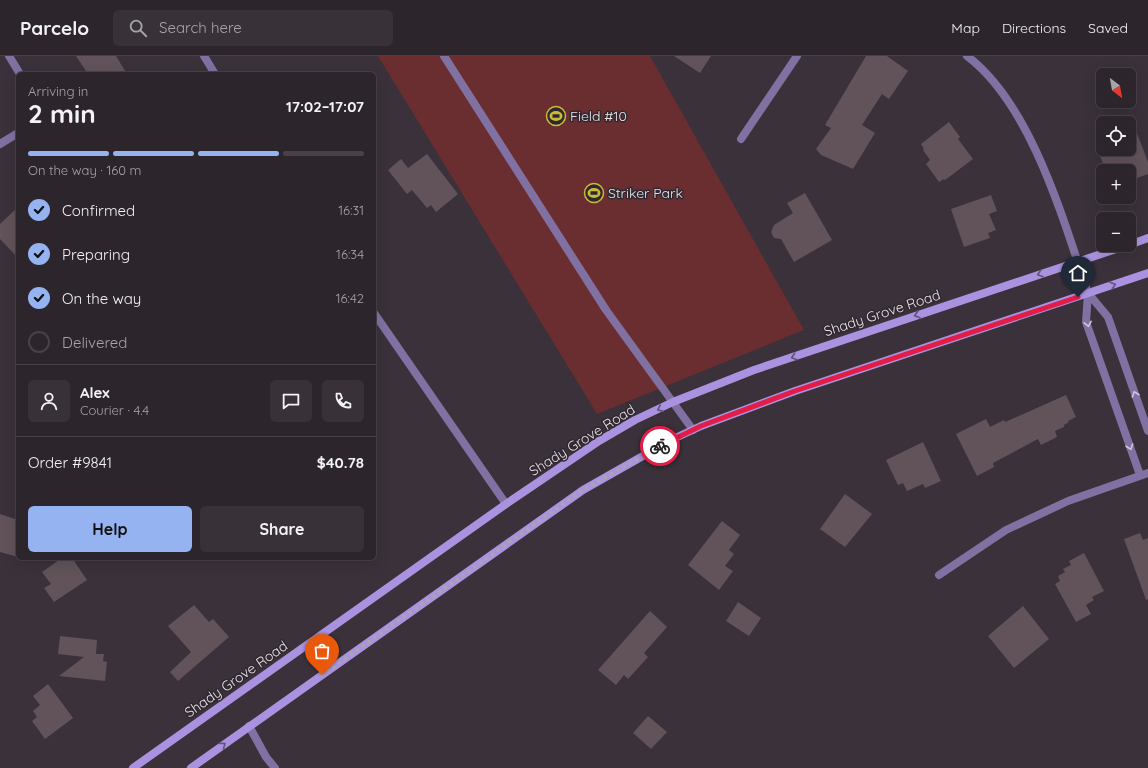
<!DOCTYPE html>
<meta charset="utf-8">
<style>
body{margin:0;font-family:Quicksand,sans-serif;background:#383138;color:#f1f3f6;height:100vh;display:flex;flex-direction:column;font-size:15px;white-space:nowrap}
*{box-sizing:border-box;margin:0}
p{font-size:13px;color:#a6a5a9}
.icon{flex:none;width:22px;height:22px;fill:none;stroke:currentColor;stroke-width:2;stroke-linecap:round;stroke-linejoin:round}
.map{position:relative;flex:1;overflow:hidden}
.drawer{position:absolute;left:16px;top:16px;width:360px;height:488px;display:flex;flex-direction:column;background:#2c252c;border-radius:6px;box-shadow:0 4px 16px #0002,0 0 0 1px #484248}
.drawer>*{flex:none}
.needle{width:26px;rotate:149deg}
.controls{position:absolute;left:1096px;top:12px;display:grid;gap:8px}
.controls a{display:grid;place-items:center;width:40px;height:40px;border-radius:6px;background:#2c252c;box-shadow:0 4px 16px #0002,0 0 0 1px #484248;font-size:20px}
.pin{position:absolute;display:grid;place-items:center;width:34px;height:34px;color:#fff;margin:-41px -17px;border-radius:50% 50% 50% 0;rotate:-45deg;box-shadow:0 0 4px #0007}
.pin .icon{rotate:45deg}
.courier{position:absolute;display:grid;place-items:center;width:40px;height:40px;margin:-20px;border:3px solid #e11d48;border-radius:50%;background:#fff;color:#222;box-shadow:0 1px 5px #0007}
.summary em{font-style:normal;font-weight:700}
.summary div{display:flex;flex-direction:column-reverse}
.summary{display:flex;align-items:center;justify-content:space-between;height:68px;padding:0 12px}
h1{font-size:26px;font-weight:700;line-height:30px}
.bar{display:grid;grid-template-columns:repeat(4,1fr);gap:6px 4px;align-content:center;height:48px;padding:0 12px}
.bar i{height:5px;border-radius:3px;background:#484248}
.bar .on{background:#95b2f1}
.bar p{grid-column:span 4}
.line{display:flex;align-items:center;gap:10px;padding:0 12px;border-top:1px solid #484248}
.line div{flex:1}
.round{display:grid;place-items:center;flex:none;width:42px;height:42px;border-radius:6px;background:#383138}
ol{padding:0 12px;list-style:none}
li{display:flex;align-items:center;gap:12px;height:44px}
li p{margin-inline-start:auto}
li .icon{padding:4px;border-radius:50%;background:#95b2f1;color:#111;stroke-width:4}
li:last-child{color:#a6a5a9}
li i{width:22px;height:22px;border:2px solid #484248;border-radius:50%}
.primary-button{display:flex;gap:8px;margin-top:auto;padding:8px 12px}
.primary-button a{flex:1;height:46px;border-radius:6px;background:#95b2f1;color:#111;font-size:16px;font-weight:700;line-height:46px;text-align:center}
.primary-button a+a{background:#383138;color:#f1f3f6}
header{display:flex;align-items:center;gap:24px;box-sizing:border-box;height:56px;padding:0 20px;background:#2c252c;border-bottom:1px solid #484248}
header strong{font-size:19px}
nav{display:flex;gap:22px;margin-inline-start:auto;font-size:14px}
.search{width:280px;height:36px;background:#383138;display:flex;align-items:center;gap:10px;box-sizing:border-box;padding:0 14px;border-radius:6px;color:#a6a5a9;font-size:15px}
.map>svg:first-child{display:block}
.green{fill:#6a2e30}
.building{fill:#615359}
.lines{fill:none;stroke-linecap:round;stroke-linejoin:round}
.service{stroke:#8071a2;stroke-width:8}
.minor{stroke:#8071a2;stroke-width:8}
.secondary{stroke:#ab92e0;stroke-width:8}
.oneway{stroke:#615276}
.oneway2{stroke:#cfc7d7}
.done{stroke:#aca5ac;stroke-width:4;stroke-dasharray:0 7.2}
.route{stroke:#e11d48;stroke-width:5}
.labels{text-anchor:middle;stroke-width:3;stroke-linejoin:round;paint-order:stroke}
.poi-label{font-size:14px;fill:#e9e4e9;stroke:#302830;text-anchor:start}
.street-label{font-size:14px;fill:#e9e4e9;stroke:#302830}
</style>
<header>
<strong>Parcelo</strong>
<div class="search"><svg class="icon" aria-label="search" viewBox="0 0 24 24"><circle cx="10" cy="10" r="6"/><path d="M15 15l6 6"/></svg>Search here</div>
<nav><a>Map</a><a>Directions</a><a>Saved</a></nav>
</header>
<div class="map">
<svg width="1148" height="712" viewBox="0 0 1148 712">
<rect width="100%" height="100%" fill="#3a313a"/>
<!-- green -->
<path class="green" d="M 378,0 L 650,0 L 804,274 L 597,358 Z"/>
<!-- building -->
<g class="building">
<path d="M 76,0 L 116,0 L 127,18 L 88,18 Z"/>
<path d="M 674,0 L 711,0 L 700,17 Z"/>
<path d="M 866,0 L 887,0 L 908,15 L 889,43 L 882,38 L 862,69 L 875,77 L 853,113 L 821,99 L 816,93 L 831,72 L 825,69 Z"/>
<path d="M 949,66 L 960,81 L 958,83 L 973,103 L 945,124 L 944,123 L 939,126 L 926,108 L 930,104 L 923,94 L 924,93 L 921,88 Z"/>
<path d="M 1135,72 L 1148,106 L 1148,118 L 1129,125 L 1129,115 L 1106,115 L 1095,87 L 1103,84 L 1103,93 L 1129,93 L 1129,74 Z"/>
<path d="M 427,98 L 458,138 L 436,156 L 431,149 L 427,152 L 412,134 L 407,138 L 388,114 L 401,103 L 408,112 Z"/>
<path d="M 805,137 L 832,184 L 794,206 L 781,183 L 774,182 L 771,176 L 774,169 L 793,157 L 787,147 Z"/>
<path d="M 991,139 L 997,155 L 989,158 L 996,174 L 988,177 L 990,182 L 964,191 L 951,153 Z"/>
<path d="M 18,151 L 18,202 L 0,183 L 0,168 Z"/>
<path d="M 1066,339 L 1076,361 L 1068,365 L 1069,366 L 1064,369 L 1064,371 L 1055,375 L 1057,381 L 1041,389 L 1038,383 L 993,407 L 994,411 L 977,420 L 956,378 L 986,363 L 990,371 L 1004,364 L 1005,366 Z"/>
<path d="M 923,386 L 941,425 L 925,432 L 923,428 L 907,435 L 903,427 L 898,429 L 886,404 Z"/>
<path d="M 845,438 L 872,458 L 845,491 L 820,473 Z"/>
<path d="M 0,458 L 18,464 L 18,501 L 0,496 Z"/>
<path d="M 722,465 L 740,479 L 729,494 L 734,498 L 725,510 L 733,515 L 719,534 L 688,509 Z"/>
<path d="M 1140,477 L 1143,484 L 1148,482 L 1148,543 L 1146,544 L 1124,483 Z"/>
<path d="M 1084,497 L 1104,535 L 1092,541 L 1094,544 L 1086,549 L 1091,558 L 1076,566 L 1055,528 L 1060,525 L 1058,520 L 1065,516 L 1063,513 L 1071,509 L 1069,505 Z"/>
<path d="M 62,502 L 72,502 L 87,524 L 54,546 L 44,532 L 51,528 L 42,516 Z"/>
<path d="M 738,546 L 761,562 L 749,580 L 726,565 Z"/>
<path d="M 194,549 L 209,566 L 213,563 L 229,581 L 178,625 L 170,616 L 191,596 L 168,570 Z"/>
<path d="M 1023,550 L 1049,583 L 1014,612 L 988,580 Z"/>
<path d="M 650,555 L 667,571 L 644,597 L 648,601 L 628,623 L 624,619 L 616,629 L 598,614 Z"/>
<path d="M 60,580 L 97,584 L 96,598 L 104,598 L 103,605 L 107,606 L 105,625 L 59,620 L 84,601 L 58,598 Z"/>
<path d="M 48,628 L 73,662 L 45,683 L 32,665 L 37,661 L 33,655 L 40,649 L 33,640 Z"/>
<path d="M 648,660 L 667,676 L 651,693 L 633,677 Z"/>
</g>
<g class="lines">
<!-- service -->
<g class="service">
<path d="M 204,0 L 215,18"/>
<path d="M 444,0 L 606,254 L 693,374"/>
<path d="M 374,257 L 506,448"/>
<path d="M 249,670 L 266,701 L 275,712"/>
</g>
<!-- minor -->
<g class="minor">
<path d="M 9,0 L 20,18"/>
<path d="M 967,0 C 1031,48 1063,163 1088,237"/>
<path d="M 741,83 L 797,0"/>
<path d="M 0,88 L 18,77"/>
<path d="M 1140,419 L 1086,266 L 1088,237 L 1108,261 L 1148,375"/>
<path d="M 939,519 L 1006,474 L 1068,445 L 1148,417"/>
</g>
<!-- secondary -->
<g class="secondary">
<path d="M 1129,189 L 1148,182"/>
<path d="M 133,712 L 506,448 L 599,385 L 635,364 L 673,346 L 754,314 L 1128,189"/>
<path d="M 191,712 L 583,434 L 671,384 L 701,370 L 795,335 L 1148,217"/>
</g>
</g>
<!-- one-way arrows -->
<defs><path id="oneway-chevron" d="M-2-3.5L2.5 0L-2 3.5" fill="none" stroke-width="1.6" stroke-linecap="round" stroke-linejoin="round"/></defs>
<g class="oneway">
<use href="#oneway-chevron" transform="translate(1040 218) rotate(161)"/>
<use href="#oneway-chevron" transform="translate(1113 229) rotate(-19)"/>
<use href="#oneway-chevron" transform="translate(917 259) rotate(162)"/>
<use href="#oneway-chevron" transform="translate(794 301) rotate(162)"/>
<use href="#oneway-chevron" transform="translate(660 353) rotate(155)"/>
<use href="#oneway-chevron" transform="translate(223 689) rotate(-36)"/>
</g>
<g class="oneway2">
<use href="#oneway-chevron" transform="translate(1088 268) rotate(78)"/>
<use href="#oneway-chevron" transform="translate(1135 338) rotate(-109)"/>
<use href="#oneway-chevron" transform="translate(1130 391) rotate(71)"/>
</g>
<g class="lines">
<!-- done -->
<path class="done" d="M 322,619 L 583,434 L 660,390"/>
<!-- route -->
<path class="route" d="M 660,390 L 701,370 L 795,335 L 1078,241"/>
</g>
<!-- icons -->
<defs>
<g id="stadium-ring" transform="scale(1)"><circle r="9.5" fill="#302830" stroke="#cbba39" stroke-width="1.5"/><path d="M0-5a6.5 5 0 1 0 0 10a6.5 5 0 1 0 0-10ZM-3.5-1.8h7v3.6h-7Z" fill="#cbba39"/></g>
</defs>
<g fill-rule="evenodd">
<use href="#stadium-ring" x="556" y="60"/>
<use href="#stadium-ring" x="594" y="137"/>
</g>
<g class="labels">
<!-- poi labels -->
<g class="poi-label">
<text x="570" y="65">Field #10</text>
<text x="608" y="142">Striker Park</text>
</g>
<!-- street labels -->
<g class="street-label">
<text transform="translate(882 257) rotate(-18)" y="5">Shady Grove Road</text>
<text transform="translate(582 384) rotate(-32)" y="5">Shady Grove Road</text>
<text transform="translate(236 623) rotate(-35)" y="5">Shady Grove Road</text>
</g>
</g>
</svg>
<div class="controls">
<a><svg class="needle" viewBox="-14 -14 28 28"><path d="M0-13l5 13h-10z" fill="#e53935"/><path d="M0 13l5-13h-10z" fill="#a6a5a9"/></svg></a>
<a><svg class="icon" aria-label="locate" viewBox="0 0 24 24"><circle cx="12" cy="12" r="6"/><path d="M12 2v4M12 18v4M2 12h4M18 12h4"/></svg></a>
<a>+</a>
<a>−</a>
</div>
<div class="pin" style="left:322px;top:619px;background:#ea580c"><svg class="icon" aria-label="bag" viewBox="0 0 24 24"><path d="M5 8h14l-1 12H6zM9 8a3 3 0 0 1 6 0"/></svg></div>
<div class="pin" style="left:1078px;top:241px;background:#1f2937"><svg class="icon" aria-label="home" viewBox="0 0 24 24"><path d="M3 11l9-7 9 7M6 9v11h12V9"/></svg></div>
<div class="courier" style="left:660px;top:390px"><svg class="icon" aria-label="bike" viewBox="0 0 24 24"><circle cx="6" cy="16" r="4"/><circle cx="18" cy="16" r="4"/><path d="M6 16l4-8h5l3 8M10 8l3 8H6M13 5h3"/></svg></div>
<section class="drawer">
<div class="summary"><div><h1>2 min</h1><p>Arriving in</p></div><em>17:02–17:07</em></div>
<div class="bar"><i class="on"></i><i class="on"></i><i class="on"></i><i></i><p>On the way · 160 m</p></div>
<ol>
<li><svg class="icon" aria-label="check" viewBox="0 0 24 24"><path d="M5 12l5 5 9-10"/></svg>Confirmed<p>16:31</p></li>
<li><svg class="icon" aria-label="check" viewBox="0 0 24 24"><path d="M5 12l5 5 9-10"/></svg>Preparing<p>16:34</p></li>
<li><svg class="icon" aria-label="check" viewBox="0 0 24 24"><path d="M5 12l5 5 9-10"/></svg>On the way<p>16:42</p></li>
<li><i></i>Delivered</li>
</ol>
<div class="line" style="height:72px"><a class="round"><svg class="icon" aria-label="person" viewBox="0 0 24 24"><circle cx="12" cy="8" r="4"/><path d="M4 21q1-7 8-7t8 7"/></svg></a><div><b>Alex</b><p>Courier · 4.4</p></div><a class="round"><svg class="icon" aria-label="chat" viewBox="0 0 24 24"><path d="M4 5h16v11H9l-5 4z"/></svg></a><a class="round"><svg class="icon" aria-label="phone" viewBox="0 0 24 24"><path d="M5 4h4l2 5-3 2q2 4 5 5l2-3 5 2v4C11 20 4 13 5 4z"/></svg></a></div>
<div class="line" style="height:52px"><div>Order #9841</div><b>$40.78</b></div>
<div class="primary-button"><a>Help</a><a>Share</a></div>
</section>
</div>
